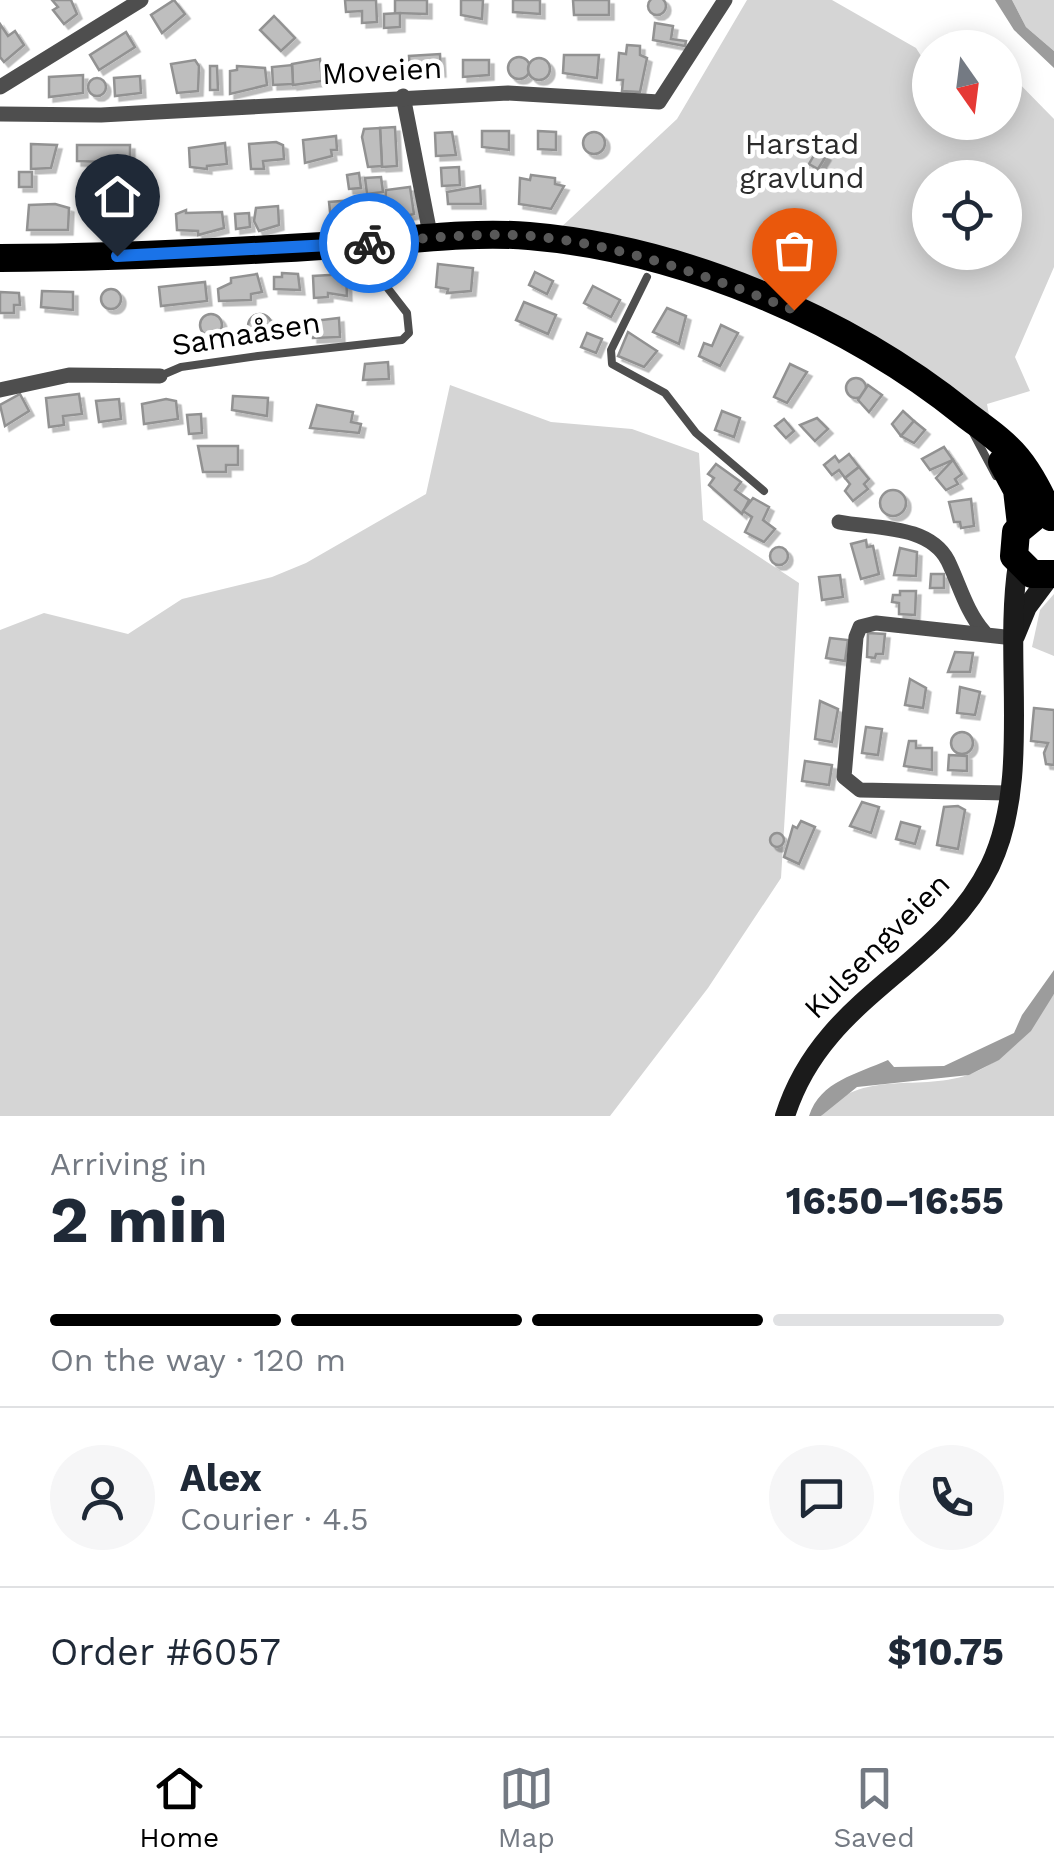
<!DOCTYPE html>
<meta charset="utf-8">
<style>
body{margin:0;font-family:"Work Sans",sans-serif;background:#f6f6f7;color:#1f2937;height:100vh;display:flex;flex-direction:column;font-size:38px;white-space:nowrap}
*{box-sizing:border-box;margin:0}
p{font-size:32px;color:#747a83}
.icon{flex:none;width:55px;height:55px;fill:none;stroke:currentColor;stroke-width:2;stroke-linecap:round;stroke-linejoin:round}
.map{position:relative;height:1116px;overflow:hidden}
.sheet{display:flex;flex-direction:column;background:#fff;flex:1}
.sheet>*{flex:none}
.needle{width:65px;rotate:166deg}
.fabs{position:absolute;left:912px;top:30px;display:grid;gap:20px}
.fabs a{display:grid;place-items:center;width:110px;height:110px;border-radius:50%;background:#fff;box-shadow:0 5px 25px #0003;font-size:50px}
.pin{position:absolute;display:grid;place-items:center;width:85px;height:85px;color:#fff;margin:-102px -42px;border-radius:50% 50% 50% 0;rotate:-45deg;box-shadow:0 0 10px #0007}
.pin .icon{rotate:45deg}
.courier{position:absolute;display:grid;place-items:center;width:100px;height:100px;margin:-50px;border:8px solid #1a73e8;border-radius:50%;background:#fff;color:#222;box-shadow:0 2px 12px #0007}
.overview em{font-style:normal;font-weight:700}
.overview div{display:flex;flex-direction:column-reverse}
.overview{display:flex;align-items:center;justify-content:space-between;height:170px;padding:0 50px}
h1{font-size:65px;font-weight:700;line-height:75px}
.bar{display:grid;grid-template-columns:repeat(4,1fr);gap:15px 10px;align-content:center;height:120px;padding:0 50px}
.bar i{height:12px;border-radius:8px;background:#e0e1e3}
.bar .active{background:#000}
.bar p{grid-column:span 4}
.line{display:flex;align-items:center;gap:25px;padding:0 50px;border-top:2px solid #e0e1e3}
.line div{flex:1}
.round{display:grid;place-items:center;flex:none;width:105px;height:105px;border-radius:52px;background:#f6f6f7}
.tabs{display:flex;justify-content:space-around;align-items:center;height:140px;border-top:2px solid #e0e1e3;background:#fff;font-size:28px;color:#747a83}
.tabs a{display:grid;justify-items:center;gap:5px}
.tabs .active{color:#000}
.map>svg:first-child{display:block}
.green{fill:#d5d5d5;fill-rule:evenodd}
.water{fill:#9c9c9c}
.building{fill:#bebebe;stroke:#929292;stroke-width:2.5;filter:url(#shadow)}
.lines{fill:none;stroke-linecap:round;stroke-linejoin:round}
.lane{stroke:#4e4e4e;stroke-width:8}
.street{stroke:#4e4e4e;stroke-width:15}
.secondary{stroke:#1b1b1b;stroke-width:20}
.highway{stroke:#000;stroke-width:28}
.done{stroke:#595959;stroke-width:10;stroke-dasharray:0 18}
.route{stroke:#1a73e8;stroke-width:12}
.labels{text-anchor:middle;stroke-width:9;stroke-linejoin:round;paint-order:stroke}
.street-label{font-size:30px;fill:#000;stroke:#fff}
.park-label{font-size:30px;fill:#2c2c2c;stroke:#fff}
</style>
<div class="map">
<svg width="1054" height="1116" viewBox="0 0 1054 1116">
<defs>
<filter id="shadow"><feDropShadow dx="4.5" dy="4.5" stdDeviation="0" flood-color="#0004"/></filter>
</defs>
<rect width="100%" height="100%" fill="#fff"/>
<!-- green -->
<g class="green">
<path d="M 747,0 L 832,0 L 916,48 L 930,70 L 930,122 L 1005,122 L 1005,69 L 1054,119 L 1054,267 L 1015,357 L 1030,391 L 987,404 L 989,415 L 913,361 L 557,231 L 677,119 ZM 930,178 L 1005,178 L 1005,252 L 930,252 Z"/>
<path d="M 1012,0 L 1054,0 L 1054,51 L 1026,27 Z"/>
<path d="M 450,385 L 551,422 L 632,429 L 699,453 L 703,520 L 799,583 L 781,878 L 708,988 L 610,1116 L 0,1116 L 0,630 L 44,613 L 128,634 L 182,599 L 272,577 L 306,563 L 426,494 Z"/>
<path d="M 1054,594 L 1054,656 L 1032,647 L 1040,610 Z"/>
<path d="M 1054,994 L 1054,1116 L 821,1116 C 861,1066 921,1094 973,1073 C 1010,1058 1031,1026 1054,994 Z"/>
</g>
<!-- water -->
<g class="water">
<path d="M 995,0 L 1012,0 L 1026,27 L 1054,51 L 1054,68 L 1014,30 Z"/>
<path d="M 1054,970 L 1054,994 L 1031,1031 L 999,1060 L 969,1075 L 857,1087 L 821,1116 L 809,1116 C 820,1081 857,1074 888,1060 L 894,1067 L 944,1066 L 1014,1033 L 1022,1015 Z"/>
</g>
<!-- building -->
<g class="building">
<circle cx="657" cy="6" r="9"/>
<path d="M 52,0 L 71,0 L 77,14 L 64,24 L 53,10 L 58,7 Z"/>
<path d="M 174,0 L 185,14 L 162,33 L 151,15 Z"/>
<path d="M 345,0 L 376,0 L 377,22 L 362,23 L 362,11 L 346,12 Z"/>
<path d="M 395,0 L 427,0 L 427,14 L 395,13 Z"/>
<path d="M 461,0 L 483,0 L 482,19 L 461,15 Z"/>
<path d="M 513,0 L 540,0 L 540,14 L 513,12 Z"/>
<path d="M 573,0 L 609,0 L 609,15 L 574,15 Z"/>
<path d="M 400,13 L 400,27 L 384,28 L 384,14 Z"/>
<path d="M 274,16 L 295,38 L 281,51 L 260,30 Z"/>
<path d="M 655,23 L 673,26 L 671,39 L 686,41 L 685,46 L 653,40 Z"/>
<path d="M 0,24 L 8,36 L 15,31 L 24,45 L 4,62 L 0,57 Z"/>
<path d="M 126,32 L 135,47 L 99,70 L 90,55 Z"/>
<path d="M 627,45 L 640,46 L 640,55 L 647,58 L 640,92 L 622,91 L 623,80 L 617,80 L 619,53 L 626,54 Z"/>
<path d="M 440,54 L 441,72 L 410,73 L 409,56 Z"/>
<path d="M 564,55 L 599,55 L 597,78 L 563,73 Z"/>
<circle cx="519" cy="68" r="11"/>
<circle cx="539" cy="69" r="11"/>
<path d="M 320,59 L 322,81 L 293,85 L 292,64 Z"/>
<path d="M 195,60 L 199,66 L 198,91 L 177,93 L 171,64 Z"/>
<path d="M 463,60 L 489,60 L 489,75 L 463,77 Z"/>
<path d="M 292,65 L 293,84 L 273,85 L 272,67 Z"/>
<path d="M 210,66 L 217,66 L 218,90 L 210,90 Z"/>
<path d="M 237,66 L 265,68 L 267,85 L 230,94 L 230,71 L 237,70 Z"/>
<path d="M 83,75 L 83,93 L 49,97 L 49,77 Z"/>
<path d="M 140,76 L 141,93 L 115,96 L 114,78 Z"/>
<circle cx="97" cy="87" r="9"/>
<path d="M 395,127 L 397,166 L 382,167 L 380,128 Z"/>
<path d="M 380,128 L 382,166 L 368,167 L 362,137 L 364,129 Z"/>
<path d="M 482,131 L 509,131 L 509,150 L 482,147 Z"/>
<path d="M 538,131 L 556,132 L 556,150 L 538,149 Z"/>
<path d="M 452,132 L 456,155 L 436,156 L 435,133 Z"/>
<circle cx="594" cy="143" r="11"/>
<path d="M 336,136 L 337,150 L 331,150 L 332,156 L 305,163 L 303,140 Z"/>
<path d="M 276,142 L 283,145 L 284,159 L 263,161 L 264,169 L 251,169 L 249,144 Z"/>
<path d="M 225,143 L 227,164 L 207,166 L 207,169 L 190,167 L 189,148 Z"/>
<path d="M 31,144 L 57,145 L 51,168 L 31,169 Z"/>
<path d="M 77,145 L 130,145 L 130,163 L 77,161 Z"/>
<path d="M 817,150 L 826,156 L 818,169 L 809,164 Z"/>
<path d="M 459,167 L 460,185 L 442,186 L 441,168 Z"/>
<rect x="19" y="172" width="13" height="15"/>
<path d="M 359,173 L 361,188 L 349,189 L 347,175 Z"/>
<path d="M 531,175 L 555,178 L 555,184 L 564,186 L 551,209 L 519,204 L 520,178 L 530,180 Z"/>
<path d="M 381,177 L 383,192 L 367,194 L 365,178 Z"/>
<path d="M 480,186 L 481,204 L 448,204 L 447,192 Z"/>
<path d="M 410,187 L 414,214 L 384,221 L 386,190 Z"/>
<path d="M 369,198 L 378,198 L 379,216 L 371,217 Z"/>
<path d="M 353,200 L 355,219 L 331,221 L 329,202 Z"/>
<path d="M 55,204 L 69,208 L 68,230 L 27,230 L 29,205 Z"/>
<path d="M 278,206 L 279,225 L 259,231 L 254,221 L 256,208 Z"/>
<path d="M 186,210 L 186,213 L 222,212 L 224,228 L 198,235 L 198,231 L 177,230 L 176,214 Z"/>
<path d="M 96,212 L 127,213 L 126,232 L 95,231 Z"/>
<path d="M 249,213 L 250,227 L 236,229 L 235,214 Z"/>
<path d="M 438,264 L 473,268 L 471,291 L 447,293 L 448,289 L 436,287 Z"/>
<path d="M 535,272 L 553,281 L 547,294 L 529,285 Z"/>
<path d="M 282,273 L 298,274 L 300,290 L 274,289 L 274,277 L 282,277 Z"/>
<path d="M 257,274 L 262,292 L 251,294 L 251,300 L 219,301 L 218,289 L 231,283 L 231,278 Z"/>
<path d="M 346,274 L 347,296 L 328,293 L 328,297 L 314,298 L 313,276 Z"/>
<path d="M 205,282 L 207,301 L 161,306 L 159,287 Z"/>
<path d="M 593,286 L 620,300 L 611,317 L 584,303 Z"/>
<circle cx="111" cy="299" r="10"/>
<path d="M 42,291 L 73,292 L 73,310 L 41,307 Z"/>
<path d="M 0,292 L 19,293 L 20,305 L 14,305 L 14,313 L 0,313 Z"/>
<path d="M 524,302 L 556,315 L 548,334 L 516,320 Z"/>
<path d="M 667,308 L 686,316 L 679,344 L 653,332 Z"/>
<circle cx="260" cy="326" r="12"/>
<circle cx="211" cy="325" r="11"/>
<path d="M 339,318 L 340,337 L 313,338 L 313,321 Z"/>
<path d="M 721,325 L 738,333 L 720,366 L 699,356 L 704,343 L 712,346 Z"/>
<path d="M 628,332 L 657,351 L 644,367 L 618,356 Z"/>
<path d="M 587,333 L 602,339 L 596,353 L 581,347 Z"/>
<path d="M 388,362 L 389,379 L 363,380 L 365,364 Z"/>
<path d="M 790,364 L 807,372 L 787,403 L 774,397 Z"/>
<circle cx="856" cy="388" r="10"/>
<path d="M 868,385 L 882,395 L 869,412 L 858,400 Z"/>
<path d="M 20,394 L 29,411 L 5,426 L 0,405 Z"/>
<path d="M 79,394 L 82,414 L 63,416 L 64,425 L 49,427 L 46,398 Z"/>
<path d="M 233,396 L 268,398 L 267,416 L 232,410 Z"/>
<path d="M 119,399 L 121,419 L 99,422 L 96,401 Z"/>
<path d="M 166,399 L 176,401 L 178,419 L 144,424 L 142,404 Z"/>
<path d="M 317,405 L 353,412 L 351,422 L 361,424 L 359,433 L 310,428 Z"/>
<path d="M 722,411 L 740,418 L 734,437 L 715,430 Z"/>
<path d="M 903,411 L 914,421 L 901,436 L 892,424 Z"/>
<path d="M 201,414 L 202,433 L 189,434 L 187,415 Z"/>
<path d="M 817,418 L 828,429 L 815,441 L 800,425 Z"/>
<path d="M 784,419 L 794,431 L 786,438 L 775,426 Z"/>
<path d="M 914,421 L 925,430 L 914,443 L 901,436 Z"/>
<path d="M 198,446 L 238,446 L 238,465 L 226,465 L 226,472 L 203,472 Z"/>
<path d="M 944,447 L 953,460 L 930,470 L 922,459 Z"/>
<path d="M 849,454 L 859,467 L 845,478 L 839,470 L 832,475 L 824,465 L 835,456 L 839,462 Z"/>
<path d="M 953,460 L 962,474 L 955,479 L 958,484 L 946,490 L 936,478 Z"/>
<path d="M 716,464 L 741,482 L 735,490 L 749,500 L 742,514 L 709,485 L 714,478 L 708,474 Z"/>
<path d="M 859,467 L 869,479 L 864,484 L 868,489 L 853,501 L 845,491 L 850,484 L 845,478 Z"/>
<circle cx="893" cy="503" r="13"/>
<path d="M 753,498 L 769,507 L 763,520 L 775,529 L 764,542 L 745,532 L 752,517 L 743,511 Z"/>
<path d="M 971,499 L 974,526 L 961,528 L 960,522 L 954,522 L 949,502 Z"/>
<path d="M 866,540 L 867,547 L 873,546 L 879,574 L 861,579 L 851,544 Z"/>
<circle cx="779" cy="556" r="9"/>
<path d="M 900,548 L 917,552 L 916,576 L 894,575 Z"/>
<path d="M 931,574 L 944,574 L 944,588 L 930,588 Z"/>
<path d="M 840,575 L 843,597 L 822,600 L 819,577 Z"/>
<path d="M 900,591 L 916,591 L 915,615 L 899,614 L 899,603 L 892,602 L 893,595 L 900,595 Z"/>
<path d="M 868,633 L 885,634 L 883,654 L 876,654 L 875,658 L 867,657 Z"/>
<path d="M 830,638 L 848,640 L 845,661 L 826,658 Z"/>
<path d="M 955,652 L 973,653 L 970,672 L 948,672 Z"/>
<path d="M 910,679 L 926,688 L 923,708 L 905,705 Z"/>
<path d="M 960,687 L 980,692 L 975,715 L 957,713 Z"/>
<path d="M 820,701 L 838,709 L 832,742 L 815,739 Z"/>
<path d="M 1034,708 L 1054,710 L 1054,765 L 1046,764 L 1044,753 L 1048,743 L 1031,741 Z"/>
<path d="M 866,727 L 882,729 L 878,755 L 862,753 Z"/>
<circle cx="962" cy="743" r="11"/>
<path d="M 909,741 L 916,741 L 916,748 L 932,748 L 932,770 L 904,766 Z"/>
<path d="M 949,755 L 967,756 L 967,771 L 948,770 Z"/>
<path d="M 805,761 L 832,765 L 829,785 L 802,781 Z"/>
<path d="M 862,802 L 879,807 L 871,833 L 850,826 Z"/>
<path d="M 958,806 L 965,810 L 958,849 L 937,845 L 944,807 Z"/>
<path d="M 801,821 L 815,827 L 799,864 L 784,857 L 793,826 L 797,828 Z"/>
<path d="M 901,822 L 920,827 L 915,844 L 896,839 Z"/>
<circle cx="777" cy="840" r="7"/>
</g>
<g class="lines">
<!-- lane -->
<g class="lane">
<path d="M 647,277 L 611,350 L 612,364 L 665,393 L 696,433 L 764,491"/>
<path d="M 160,376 L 181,367 L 258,356 L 402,340 L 409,333 L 407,313 L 365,259"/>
<path d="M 972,431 L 996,476"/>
</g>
<!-- street -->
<g class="street">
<path d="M 0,87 L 141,0"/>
<path d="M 403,96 L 431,239"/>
<path d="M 0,114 L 101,115 L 508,93 L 659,102 L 725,0"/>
<path d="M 0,390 L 69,375 L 160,376"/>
<path d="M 839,522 C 874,529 929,524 948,561 C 960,586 966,611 984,632"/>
<path d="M 1008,793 L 860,790 L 844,777 L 856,637 L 860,627 L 876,623 L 1014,638"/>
</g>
<!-- secondary -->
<g class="secondary">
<path d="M 1015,636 L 1027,607 L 1050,576"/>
<path d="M 785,1116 C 823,995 939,970 990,866 C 1032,779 1003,658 1018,564"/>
</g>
<!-- highway -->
<g class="highway">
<path d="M 0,258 C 114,258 227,252 340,245 C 402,241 467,231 529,236 C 682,249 847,319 965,414 C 983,428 1002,440 1017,458 C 1031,475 1041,496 1051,517"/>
<path d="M 1002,462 L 1017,490 L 1021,525"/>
<path d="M 1033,518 L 1016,532 L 1014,556 L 1032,574 L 1054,574"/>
</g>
</g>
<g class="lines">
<!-- done -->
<path class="done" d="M 369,243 C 422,239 477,232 530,236 C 621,244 710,277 794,310"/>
<!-- route -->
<path class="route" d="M 117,256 L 369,243"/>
</g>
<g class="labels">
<!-- street labels -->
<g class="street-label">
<text transform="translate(382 71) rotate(-3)" y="10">Moveien</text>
<text transform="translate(246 334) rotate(-9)" y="10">Samaåsen</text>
<text transform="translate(877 946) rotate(-45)" y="10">Kulsengveien</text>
</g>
<!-- park labels -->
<g class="park-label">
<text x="802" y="154">Harstad<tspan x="802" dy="34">gravlund</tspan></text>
</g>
</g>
</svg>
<div class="fabs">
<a><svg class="needle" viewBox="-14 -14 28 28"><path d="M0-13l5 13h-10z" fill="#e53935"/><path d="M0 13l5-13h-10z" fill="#747a83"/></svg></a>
<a><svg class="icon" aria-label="locate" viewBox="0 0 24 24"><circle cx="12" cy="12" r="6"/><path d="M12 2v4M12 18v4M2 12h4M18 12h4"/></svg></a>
</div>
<div class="pin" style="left:794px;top:310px;background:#ea580c"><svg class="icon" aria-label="bag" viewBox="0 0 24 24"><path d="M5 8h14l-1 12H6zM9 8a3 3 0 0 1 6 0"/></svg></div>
<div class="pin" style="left:117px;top:256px;background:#1f2937"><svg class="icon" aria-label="home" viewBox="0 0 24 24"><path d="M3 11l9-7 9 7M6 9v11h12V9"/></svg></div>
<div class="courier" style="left:369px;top:243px"><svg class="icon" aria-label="bike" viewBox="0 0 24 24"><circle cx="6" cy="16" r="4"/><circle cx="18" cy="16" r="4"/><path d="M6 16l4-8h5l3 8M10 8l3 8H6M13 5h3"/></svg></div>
</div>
<section class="sheet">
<div class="overview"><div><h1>2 min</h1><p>Arriving in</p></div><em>16:50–16:55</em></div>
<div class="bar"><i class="active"></i><i class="active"></i><i class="active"></i><i></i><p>On the way · 120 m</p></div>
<div class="line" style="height:180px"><a class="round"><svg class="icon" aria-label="person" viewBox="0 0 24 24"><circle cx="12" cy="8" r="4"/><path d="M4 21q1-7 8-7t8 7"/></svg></a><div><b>Alex</b><p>Courier · 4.5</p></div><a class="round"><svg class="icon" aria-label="chat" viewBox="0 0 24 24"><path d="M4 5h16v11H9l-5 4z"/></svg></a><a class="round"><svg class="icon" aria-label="phone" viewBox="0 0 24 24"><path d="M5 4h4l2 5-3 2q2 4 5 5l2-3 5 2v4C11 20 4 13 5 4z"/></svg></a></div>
<div class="line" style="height:130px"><div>Order #6057</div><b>$10.75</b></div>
</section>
<nav class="tabs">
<a class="active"><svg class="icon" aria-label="home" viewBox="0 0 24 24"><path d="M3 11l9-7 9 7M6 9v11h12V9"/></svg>Home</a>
<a><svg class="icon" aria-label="map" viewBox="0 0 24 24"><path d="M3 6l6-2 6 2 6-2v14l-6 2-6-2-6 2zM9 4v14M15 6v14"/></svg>Map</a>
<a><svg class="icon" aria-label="saved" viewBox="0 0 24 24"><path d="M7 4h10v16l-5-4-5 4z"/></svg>Saved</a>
</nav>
